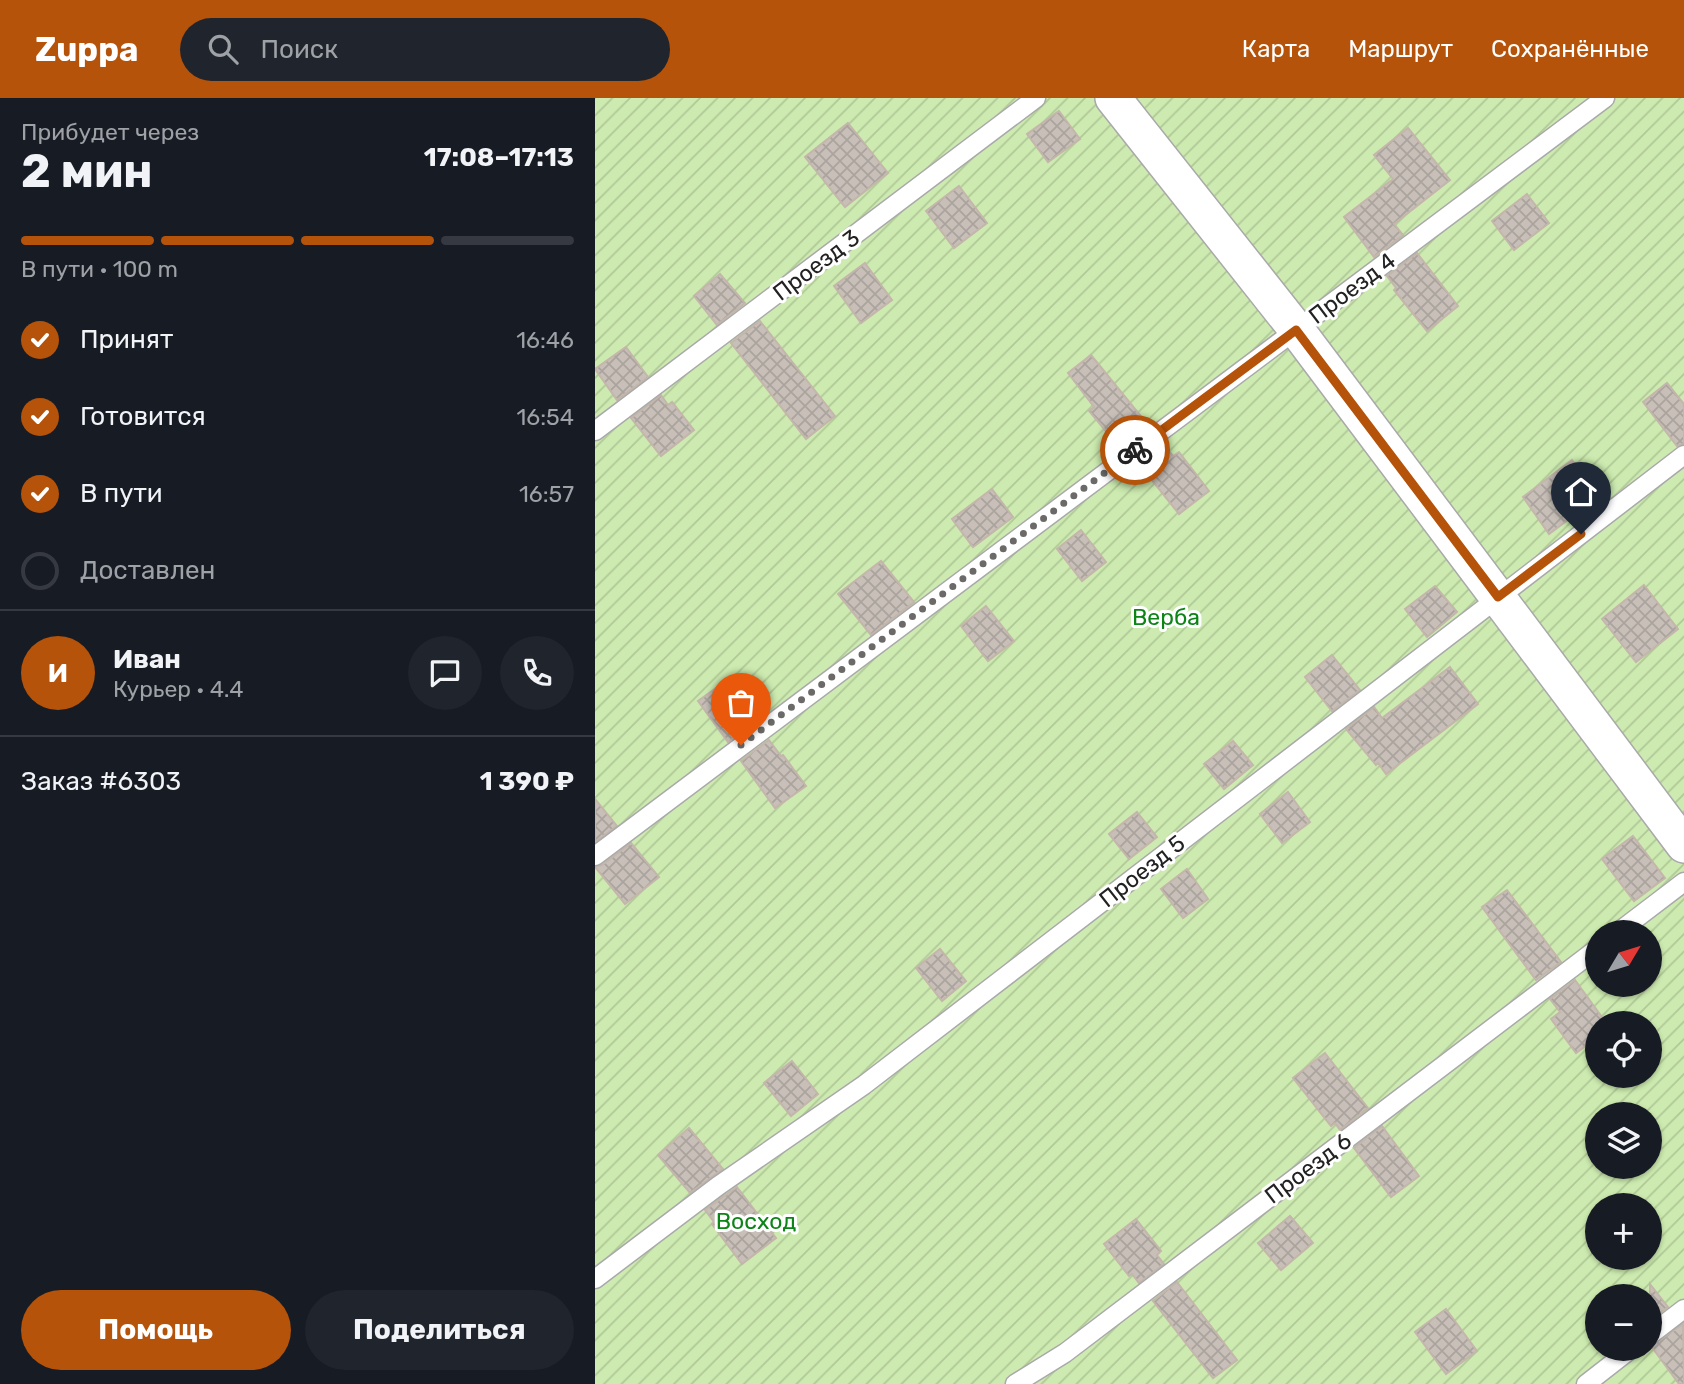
<!DOCTYPE html>
<html lang="ru">
<meta charset="utf-8">
<style>
body{margin:0;font-family:Rubik,sans-serif;background:#20242c;color:#f1f3f6;height:100vh;display:flex;flex-direction:column;font-size:26px;white-space:nowrap}
*{box-sizing:border-box;margin:0}
p{font-size:23px;color:#9ea1a6}
.icon{flex:none;width:38px;height:38px;fill:none;stroke:currentColor;stroke-width:2;stroke-linecap:round;stroke-linejoin:round}
.map{position:relative;flex:1;overflow:hidden}
.sheet{display:flex;flex-direction:column;background:#171b24;width:595px}
.sheet>*{flex:none}
.needle{width:46px;rotate:52deg}
.fabs{position:absolute;left:990px;top:822px;display:grid;gap:14px}
.fabs a{display:grid;place-items:center;width:77px;height:77px;border-radius:50%;background:#171b24;box-shadow:0 2px 5px #0004;font-size:35px}
.pin{position:absolute;display:grid;place-items:center;width:60px;height:60px;color:#fff;margin:-72px -30px;border-radius:50% 50% 50% 0;rotate:-45deg;box-shadow:0 0 7px #0007}
.pin .icon{rotate:45deg}
.courier{position:absolute;display:grid;place-items:center;width:70px;height:70px;margin:-35px;border:5px solid #b45309;border-radius:50%;background:#fff;color:#222;box-shadow:0 2px 9px #0007}
.headline em{font-style:normal;font-weight:700}
.headline div{display:flex;flex-direction:column-reverse}
.headline{display:flex;align-items:center;justify-content:space-between;height:119px;padding:0 21px}
h1{font-size:46px;font-weight:700;line-height:52px}
.bar{display:grid;grid-template-columns:repeat(4,1fr);gap:10px 7px;align-content:center;height:84px;padding:0 21px}
.bar i{height:9px;border-radius:5px;background:#363941}
.bar .on{background:#b45309}
.bar p{grid-column:span 4}
.line{display:flex;align-items:center;gap:18px;padding:0 21px;border-top:2px solid #363941}
.line div{flex:1}
.round{display:grid;place-items:center;flex:none;width:74px;height:74px;border-radius:37px;background:#20242c}
ol{padding:0 21px;list-style:none}
li{display:flex;align-items:center;gap:21px;height:77px}
li p{margin-inline-start:auto}
li .icon{padding:7px;border-radius:50%;background:#b45309;color:#fff;stroke-width:4}
li:last-child{color:#9ea1a6}
li i{width:38px;height:38px;border:4px solid #363941;border-radius:50%}
.primary-button{display:flex;gap:14px;margin-top:auto;padding:14px 21px}
.primary-button a{flex:1;height:80px;border-radius:42px;background:#b45309;color:#fff;font-size:28px;font-weight:700;line-height:80px;text-align:center}
.primary-button a+a{background:#20242c;color:#f1f3f6}
header{display:flex;align-items:center;gap:42px;box-sizing:border-box;height:98px;padding:0 35px;background:#b45309;color:#fff}
header strong{font-size:33px}
nav{display:flex;gap:38px;margin-inline-start:auto;font-size:24px}
.search{width:490px;height:63px;background:#20242c;display:flex;align-items:center;gap:18px;box-sizing:border-box;padding:0 24px;border-radius:38px;color:#9ea1a6;font-size:26px}
main{display:flex;flex:1;min-height:0}
.map>svg:first-child{display:block}
.garden{fill:url(#garden-furrows);fill-rule:evenodd}
.building{fill:url(#building-cross-hatch);stroke:#c4b6ab;stroke-width:2}
.lines{fill:none;stroke-linecap:round;stroke-linejoin:round}
.lane-casing{stroke:#a9a9a9;stroke-width:21}
.street-casing{stroke:#a9a9a9;stroke-width:38}
.lane{stroke:#fff;stroke-width:18}
.street{stroke:#fff;stroke-width:35}
.done{stroke:#6b6a68;stroke-width:7;stroke-dasharray:0 12.6}
.route{stroke:#b45309;stroke-width:9}
.labels{text-anchor:middle;stroke-width:6;stroke-linejoin:round;paint-order:stroke}
.street-label{font-size:23px;fill:#222;stroke:#fff}
.park-label{font-size:23px;fill:#0c8416;stroke:#fff}
</style>
<header>
<strong>Zuppa</strong>
<div class="search"><svg class="icon" aria-label="search" viewBox="0 0 24 24"><circle cx="10" cy="10" r="6"/><path d="M15 15l6 6"/></svg>Поиск</div>
<nav><a>Карта</a><a>Маршрут</a><a>Сохранённые</a></nav>
</header>
<main>
<section class="sheet">
<div class="headline"><div><h1>2 мин</h1><p>Прибудет через</p></div><em>17:08–17:13</em></div>
<div class="bar"><i class="on"></i><i class="on"></i><i class="on"></i><i></i><p>В пути · 100 m</p></div>
<ol>
<li><svg class="icon" aria-label="check" viewBox="0 0 24 24"><path d="M5 12l5 5 9-10"/></svg>Принят<p>16:46</p></li>
<li><svg class="icon" aria-label="check" viewBox="0 0 24 24"><path d="M5 12l5 5 9-10"/></svg>Готовится<p>16:54</p></li>
<li><svg class="icon" aria-label="check" viewBox="0 0 24 24"><path d="M5 12l5 5 9-10"/></svg>В пути<p>16:57</p></li>
<li><i></i>Доставлен</li>
</ol>
<div class="line" style="height:126px"><b class="round" style="background:#b45309;color:#fff">И</b><div><b>Иван</b><p>Курьер · 4.4</p></div><a class="round"><svg class="icon" aria-label="chat" viewBox="0 0 24 24"><path d="M4 5h16v11H9l-5 4z"/></svg></a><a class="round"><svg class="icon" aria-label="phone" viewBox="0 0 24 24"><path d="M5 4h4l2 5-3 2q2 4 5 5l2-3 5 2v4C11 20 4 13 5 4z"/></svg></a></div>
<div class="line" style="height:91px"><div>Заказ #6303</div><b>1 390 ₽</b></div>
<div class="primary-button"><a>Помощь</a><a>Поделиться</a></div>
</section>
<div class="map">
<svg width="1089" height="1286" viewBox="0 0 1089 1286">
<defs>
<pattern id="garden-furrows" width="10" height="10" patternUnits="userSpaceOnUse" patternTransform="scale(1.75)"><rect width="10" height="10" fill="#cdebb0"/><path d="M-1 1l2-2M0 10L10 0M9 11l2-2" fill="none" stroke="#b0c997"/></pattern>
<pattern id="building-cross-hatch" width="8" height="8" patternUnits="userSpaceOnUse" patternTransform="scale(1.75)"><rect width="8" height="8" fill="#c7bfb8"/><path d="M0 0l8 8M0 8l8-8" fill="none" stroke="#aba49e"/></pattern>
</defs>
<rect width="100%" height="100%" fill="#f2efe9"/>
<!-- garden -->
<path class="garden" d="M 0,0 L 1089,0 L 1089,1286 L 0,1286 ZM 1003,835 L 1055,835 L 1055,887 L 1003,887 ZM 1003,926 L 1055,926 L 1055,978 L 1003,978 ZM 1003,1017 L 1055,1017 L 1055,1069 L 1003,1069 ZM 1003,1108 L 1055,1108 L 1055,1160 L 1003,1160 ZM 1003,1199 L 1055,1199 L 1055,1251 L 1003,1251 Z"/>
<!-- building -->
<g class="building">
<path d="M 464,13 L 485,41 L 453,64 L 432,36 Z"/>
<path d="M 253,25 L 293,75 L 250,109 L 210,59 Z"/>
<path d="M 813,30 L 855,82 L 799,126 L 808,137 L 779,159 L 749,119 L 798,81 L 779,57 Z"/>
<path d="M 364,88 L 392,125 L 359,150 L 331,113 Z"/>
<path d="M 932,96 L 954,125 L 919,152 L 897,123 Z"/>
<path d="M 822,155 L 863,208 L 832,233 L 799,192 L 801,190 L 792,178 Z"/>
<path d="M 270,165 L 297,202 L 266,225 L 239,188 Z"/>
<path d="M 125,176 L 150,205 L 122,227 L 99,198 Z"/>
<path d="M 165,223 L 240,318 L 211,341 L 136,245 Z"/>
<path d="M 31,249 L 53,279 L 22,302 L 0,271 Z"/>
<path d="M 496,257 L 554,328 L 529,347 L 523,339 L 519,343 L 494,313 L 499,309 L 473,275 Z"/>
<path d="M 1072,285 L 1089,306 L 1089,346 L 1082,348 L 1048,304 Z"/>
<path d="M 66,297 L 73,307 L 77,304 L 99,332 L 66,358 L 36,320 Z"/>
<path d="M 568,346 L 578,358 L 584,354 L 614,393 L 584,416 L 543,365 Z"/>
<path d="M 977,362 L 1004,399 L 954,436 L 928,399 Z"/>
<path d="M 397,391 L 418,419 L 378,449 L 357,421 Z"/>
<path d="M 486,432 L 511,464 L 487,483 L 462,451 Z"/>
<path d="M 286,463 L 319,504 L 276,537 L 243,496 Z"/>
<path d="M 1049,487 L 1083,531 L 1041,564 L 1007,521 Z"/>
<path d="M 840,488 L 862,514 L 832,539 L 810,511 Z"/>
<path d="M 391,508 L 419,543 L 393,563 L 366,528 Z"/>
<path d="M 737,557 L 765,592 L 737,613 L 710,579 Z"/>
<path d="M 855,569 L 883,606 L 791,676 L 783,665 L 781,667 L 751,631 L 779,609 L 787,620 Z"/>
<path d="M 131,583 L 161,623 L 133,644 L 103,603 Z"/>
<path d="M 174,642 L 186,658 L 188,657 L 211,688 L 180,710 L 146,663 Z"/>
<path d="M 638,643 L 658,667 L 629,691 L 609,666 Z"/>
<path d="M 693,694 L 715,724 L 687,745 L 665,716 Z"/>
<path d="M 0,701 L 22,728 L 0,744 Z"/>
<path d="M 542,714 L 562,739 L 534,761 L 514,736 Z"/>
<path d="M 1038,738 L 1070,780 L 1039,803 L 1007,761 Z"/>
<path d="M 36,745 L 64,779 L 30,806 L 0,769 L 7,767 Z"/>
<path d="M 592,771 L 613,801 L 588,820 L 566,791 Z"/>
<path d="M 912,792 L 966,864 L 941,882 L 887,809 Z"/>
<path d="M 345,851 L 371,883 L 347,903 L 321,870 Z"/>
<path d="M 980,882 L 1012,926 L 1003,926 L 1003,939 L 981,955 L 956,921 L 965,914 L 955,901 Z"/>
<path d="M 730,955 L 773,1010 L 745,1032 L 740,1025 L 736,1028 L 698,980 Z"/>
<path d="M 197,963 L 223,996 L 196,1018 L 169,985 Z"/>
<path d="M 787,1028 L 824,1078 L 796,1099 L 759,1050 Z"/>
<path d="M 94,1030 L 128,1071 L 95,1095 L 63,1057 Z"/>
<path d="M 142,1089 L 181,1140 L 147,1166 L 117,1126 L 119,1124 L 110,1112 Z"/>
<path d="M 695,1118 L 718,1145 L 686,1172 L 663,1145 Z"/>
<path d="M 541,1121 L 566,1153 L 562,1157 L 569,1166 L 544,1185 L 537,1176 L 534,1178 L 509,1146 Z"/>
<path d="M 582,1184 L 642,1262 L 618,1280 L 558,1203 Z"/>
<path d="M 1055,1186 L 1073,1209 L 1055,1222 Z"/>
<path d="M 851,1211 L 882,1253 L 851,1276 L 820,1234 Z"/>
<path d="M 1088,1226 L 1089,1286 L 1084,1286 L 1056,1248 Z"/>
</g>
<g class="lines">
<!-- lane casing -->
<g class="lane-casing">
<g id="lane">
<path d="M 0,333 L 441,0"/>
<path d="M 0,758 L 1010,0"/>
<path d="M 1022,835 L 1089,784"/>
<path d="M 0,1181 L 123,1088 L 269,987 L 1089,357"/>
<path d="M 1055,1237 L 1089,1211"/>
<path d="M 420,1286 L 470,1255 L 1003,850"/>
<path d="M 991,1286 L 1036,1251"/>
</g>
</g>
<!-- street casing -->
<g class="street-casing">
<path id="street" d="M 518,0 L 701,231 L 1089,747"/>
</g>
<!-- lane -->
<use href="#lane" class="lane"/>
<!-- street -->
<use href="#street" class="street"/>
</g>
<g class="lines">
<!-- done -->
<path class="done" d="M 146,647 L 540,352"/>
<!-- route -->
<path class="route" d="M 540,352 L 701,232 L 903,499 L 986,436"/>
</g>
<g class="labels">
<!-- street labels -->
<g class="street-label">
<text transform="translate(221 167) rotate(-37)" y="8">Проезд 3</text>
<text transform="translate(757 190) rotate(-37)" y="8">Проезд 4</text>
<text transform="translate(547 773) rotate(-38)" y="8">Проезд 5</text>
<text transform="translate(713 1070) rotate(-37)" y="8">Проезд 6</text>
</g>
<!-- park labels -->
<g class="park-label">
<text x="571" y="527">Верба</text>
<text x="161" y="1131">Восход</text>
</g>
</g>
</svg>
<div class="fabs">
<a><svg class="needle" viewBox="-14 -14 28 28"><path d="M0-13l5 13h-10z" fill="#e53935"/><path d="M0 13l5-13h-10z" fill="#9ea1a6"/></svg></a>
<a><svg class="icon" aria-label="locate" viewBox="0 0 24 24"><circle cx="12" cy="12" r="6"/><path d="M12 2v4M12 18v4M2 12h4M18 12h4"/></svg></a>
<a><svg class="icon" aria-label="layers" viewBox="0 0 24 24"><path d="M12 4l9 5-9 5-9-5zM3 14l9 5 9-5"/></svg></a>
<a>+</a>
<a>−</a>
</div>
<div class="pin" style="left:146px;top:647px;background:#ea580c"><svg class="icon" aria-label="bag" viewBox="0 0 24 24"><path d="M5 8h14l-1 12H6zM9 8a3 3 0 0 1 6 0"/></svg></div>
<div class="pin" style="left:986px;top:436px;background:#1f2937"><svg class="icon" aria-label="home" viewBox="0 0 24 24"><path d="M3 11l9-7 9 7M6 9v11h12V9"/></svg></div>
<div class="courier" style="left:540px;top:352px"><svg class="icon" aria-label="bike" viewBox="0 0 24 24"><circle cx="6" cy="16" r="4"/><circle cx="18" cy="16" r="4"/><path d="M6 16l4-8h5l3 8M10 8l3 8H6M13 5h3"/></svg></div>
</div>
</main>
